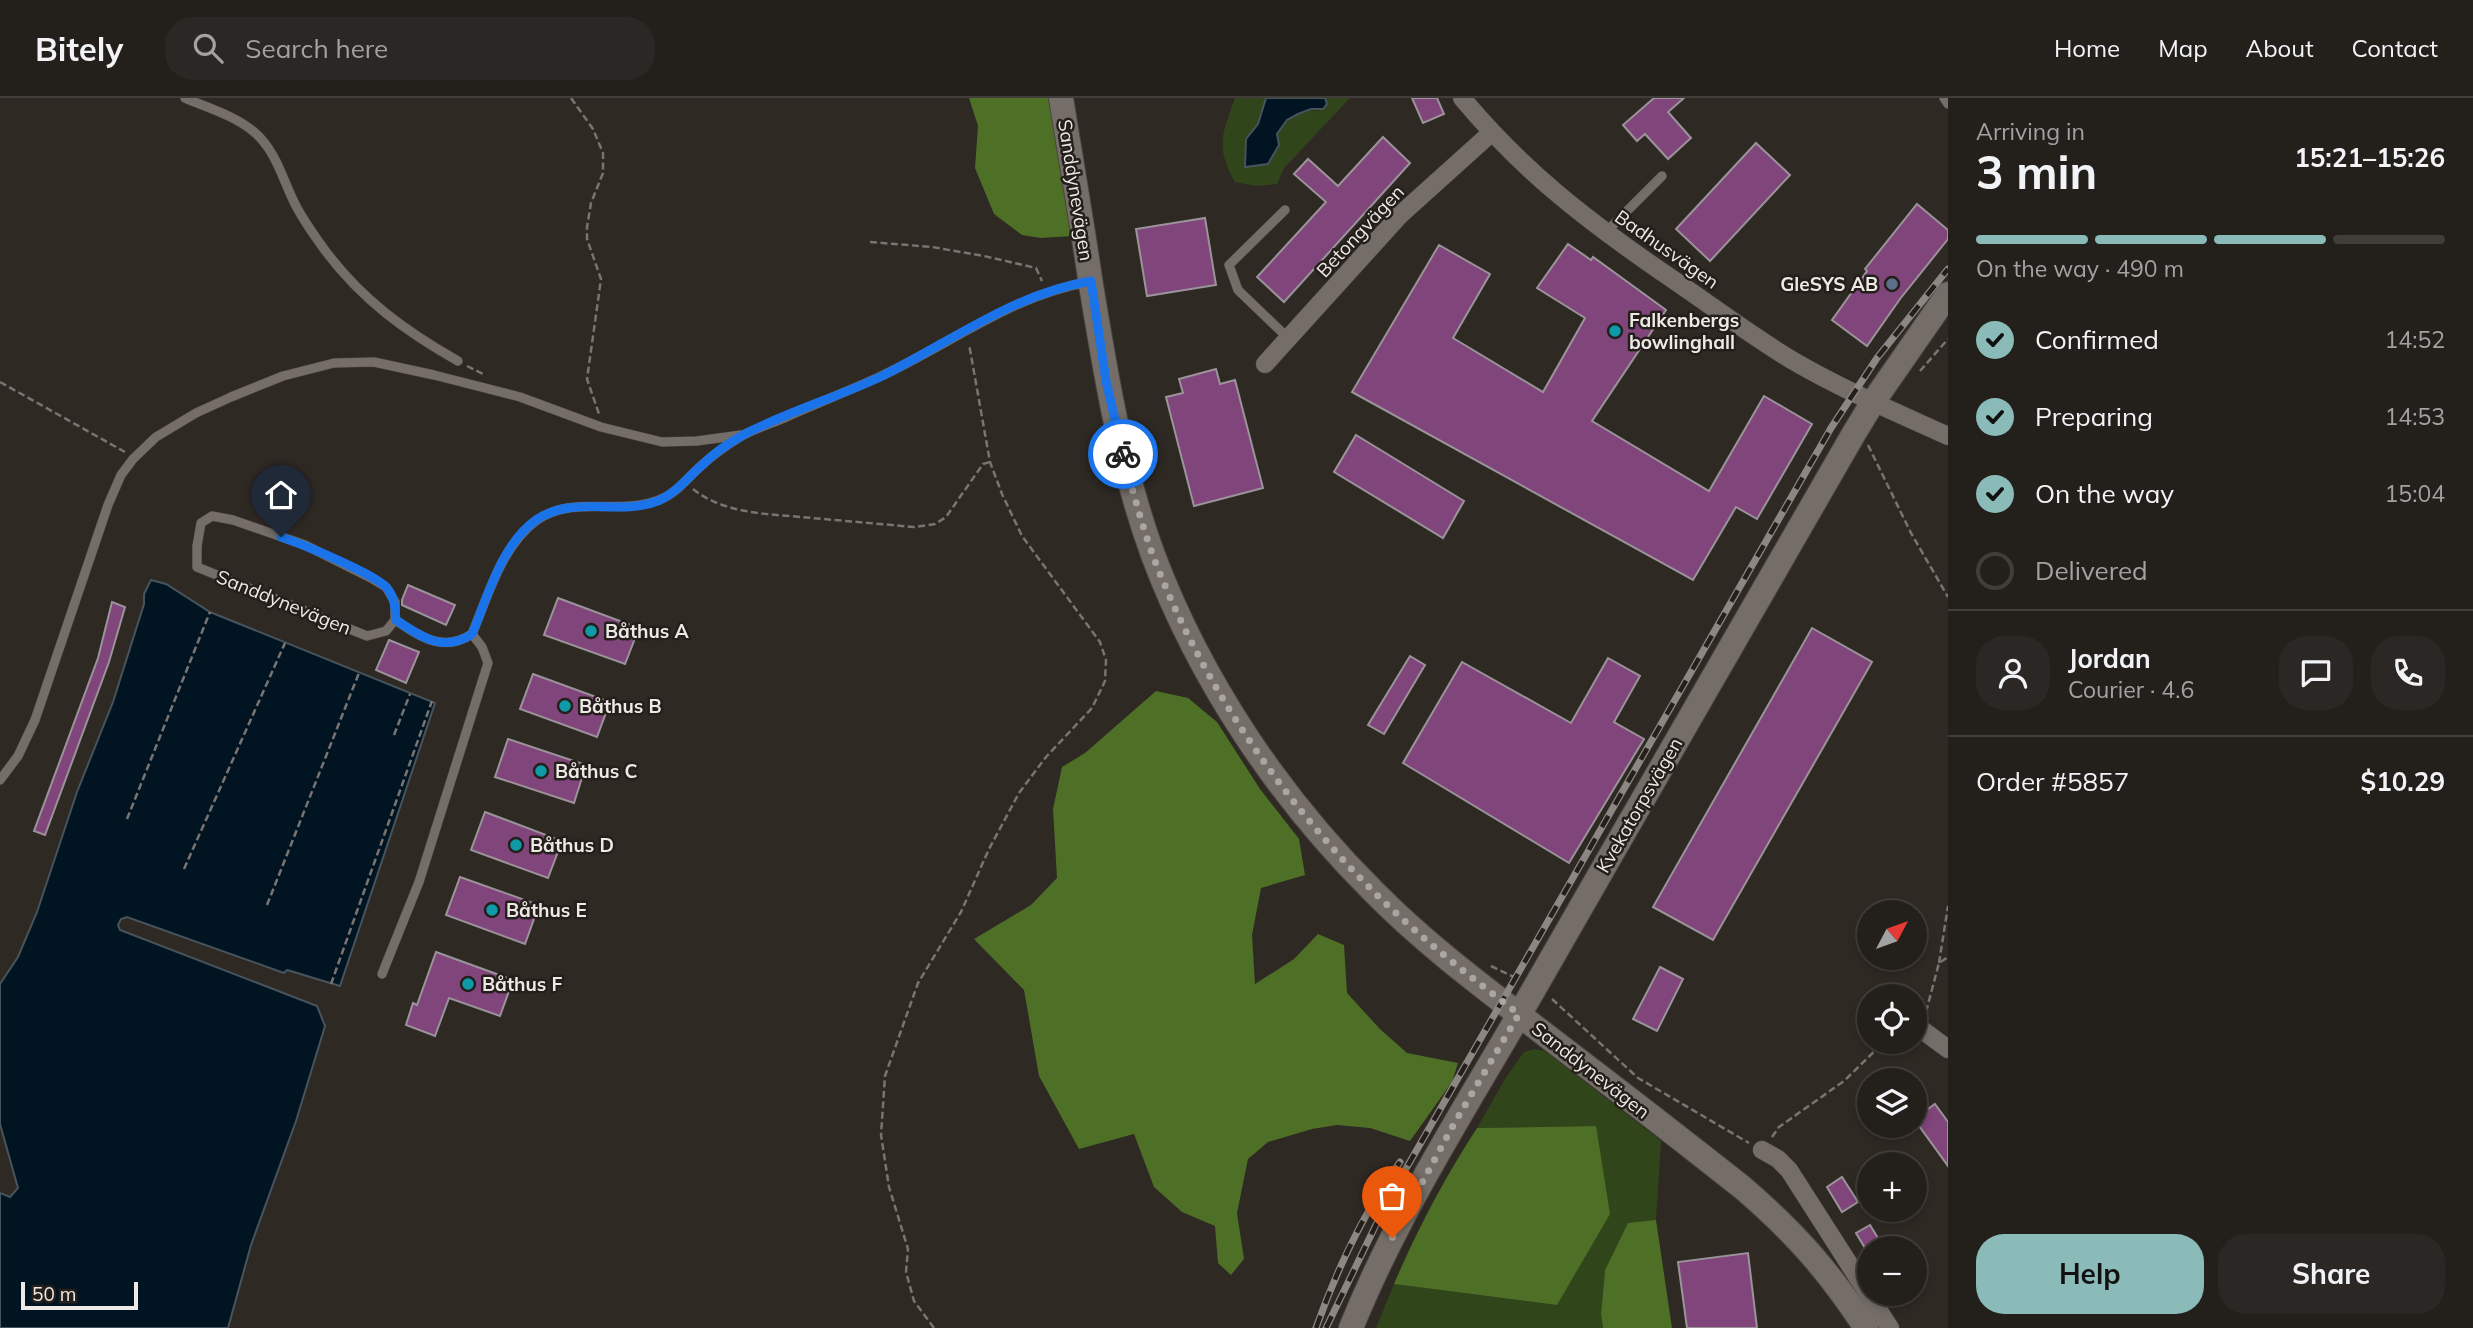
<!DOCTYPE html>
<meta charset="utf-8">
<style>
body{margin:0;font-family:Mulish,sans-serif;background:#2b2724;color:#f1f3f6;height:100vh;display:flex;flex-direction:column;font-size:26px;white-space:nowrap}
*{box-sizing:border-box;margin:0}
p{font-size:23px;color:#a3a2a3}
.icon{flex:none;width:38px;height:38px;fill:none;stroke:currentColor;stroke-width:2;stroke-linecap:round;stroke-linejoin:round}
.map{position:relative;flex:1;overflow:hidden}
.sheet{display:flex;flex-direction:column;background:#231f1b;width:525px}
.sheet>*{flex:none}
.needle{width:46px;rotate:49deg}
.buttons{position:absolute;left:1857px;top:802px;display:grid;gap:14px}
.buttons a{display:grid;place-items:center;width:70px;height:70px;border-radius:50%;background:#231f1b;box-shadow:0 4px 10px #0003,0 0 0 2px #403d3a;font-size:35px}
.scale{position:absolute;left:21px;bottom:18px;width:117px;box-sizing:border-box;padding-left:7px;border:4px solid #ede9e6;border-top:0;font-size:19px;line-height:24px;white-space:nowrap;color:#ede9e6;-webkit-text-stroke:5px #251f1b;paint-order:stroke}
.pin{position:absolute;display:grid;place-items:center;width:60px;height:60px;color:#fff;margin:-72px -30px;border-radius:50% 50% 50% 0;rotate:-45deg;box-shadow:0 0 7px #0007}
.pin .icon{rotate:45deg}
.courier{position:absolute;display:grid;place-items:center;width:70px;height:70px;margin:-35px;border:5px solid #1a73e8;border-radius:50%;background:#fff;color:#222;box-shadow:0 2px 9px #0007}
.headline em{font-style:normal;font-weight:700}
.headline div{display:flex;flex-direction:column-reverse}
.headline{display:flex;align-items:center;justify-content:space-between;height:119px;padding:0 28px}
h1{font-size:46px;font-weight:700;line-height:52px}
.bar{display:grid;grid-template-columns:repeat(4,1fr);gap:10px 7px;align-content:center;height:84px;padding:0 28px}
.bar i{height:9px;border-radius:5px;background:#403d3a}
.bar .current{background:#8bbbb9}
.bar p{grid-column:span 4}
.line{display:flex;align-items:center;gap:18px;padding:0 28px;border-top:2px solid #403d3a}
.line div{flex:1}
.round{display:grid;place-items:center;flex:none;width:74px;height:74px;border-radius:28px;background:#2b2724}
ol{padding:0 28px;list-style:none}
li{display:flex;align-items:center;gap:21px;height:77px}
li p{margin-inline-start:auto}
li .icon{padding:7px;border-radius:50%;background:#8bbbb9;color:#111;stroke-width:4}
li:last-child{color:#a3a2a3}
li i{width:38px;height:38px;border:4px solid #403d3a;border-radius:50%}
.action{display:flex;gap:14px;margin-top:auto;padding:14px 28px}
.action a{flex:1;height:80px;border-radius:28px;background:#8bbbb9;color:#111;font-size:28px;font-weight:700;line-height:80px;text-align:center}
.action a+a{background:#2b2724;color:#f1f3f6}
header{display:flex;align-items:center;gap:42px;box-sizing:border-box;height:98px;padding:0 35px;background:#231f1b;border-bottom:2px solid #403d3a}
header strong{font-size:33px}
nav{display:flex;gap:38px;margin-inline-start:auto;font-size:24px}
.search{width:490px;height:63px;background:#2b2724;display:flex;align-items:center;gap:18px;box-sizing:border-box;padding:0 24px;border-radius:28px;color:#a3a2a3;font-size:26px}
main{display:flex;flex:1;min-height:0}
.map>svg:first-child{display:block}
.green{fill:#31451b}
.forest{fill:#4d6f26}
.water{fill:#001422;stroke:#47545d;stroke-width:2}
.building{fill:#80457a;stroke:#9b939a;stroke-width:2}
.lines{fill:none;stroke-linecap:round;stroke-linejoin:round}
.lane-casing{stroke:#4a4541;stroke-width:10}
.street-casing{stroke:#4a4541;stroke-width:19}
.secondary-casing{stroke:#4a4541;stroke-width:26}
.path{stroke:#797470;stroke-width:2.5;stroke-dasharray:7 3.5;stroke-linecap:butt}
.lane{stroke:#756e68;stroke-width:9}
.street{stroke:#756e68;stroke-width:18}
.secondary{stroke:#756e68;stroke-width:24}
.rail-casing{stroke:#8c8783;stroke-width:7}
.rail{stroke:#251f1b;stroke-width:4.5;stroke-dasharray:13;stroke-linecap:butt}
.done{stroke:#aaa6a2;stroke-width:7;stroke-dasharray:0 12.6}
.route{stroke:#1a73e8;stroke-width:9}
.service-dot{fill:#5c6f8a;stroke:#251f1b;stroke-width:2.5}
.culture-dot{fill:#0f9aa8;stroke:#251f1b;stroke-width:2.5}
.labels{text-anchor:middle;stroke-width:5;stroke-linejoin:round;paint-order:stroke}
.street-label{font-size:19px;fill:#ede9e6;stroke:#251f1b}
.poi-label{font-size:19px;font-weight:bold;fill:#ede9e6;stroke:#251f1b;text-anchor:start}
</style>
<header>
<strong>Bitely</strong>
<div class="search"><svg class="icon" aria-label="search" viewBox="0 0 24 24"><circle cx="10" cy="10" r="6"/><path d="M15 15l6 6"/></svg>Search here</div>
<nav><a>Home</a><a>Map</a><a>About</a><a>Contact</a></nav>
</header>
<main>
<div class="map">
<svg width="1948" height="1230" viewBox="0 0 1948 1230">
<rect width="100%" height="100%" fill="#2f2924"/>
<!-- green -->
<g class="green">
<path d="M 1235,0 L 1266,0 L 1258,26 L 1246,41 L 1277,36 C 1287,22 1300,9 1319,13 L 1327,6 L 1325,0 L 1350,0 L 1284,70 L 1277,86 L 1256,88 L 1235,84 C 1215,48 1222,37 1235,0 Z"/>
<path d="M 1534,951 L 1545,953 L 1661,1043 L 1656,1122 L 1628,1126 L 1605,1172 L 1601,1216 L 1603,1230 L 1376,1230 L 1394,1186 L 1557,1207 L 1595,1028 L 1477,1030 L 1505,981 L 1524,954 Z"/>
</g>
<!-- forest -->
<g class="forest">
<path d="M 969,0 L 1051,0 L 1072,138 L 1041,140 L 1022,137 L 994,116 L 975,70 L 978,28 Z"/>
<path d="M 1156,593 L 1188,600 L 1217,624 L 1260,691 L 1299,741 L 1305,777 L 1261,790 L 1252,837 L 1255,886 L 1294,861 L 1318,836 L 1344,847 L 1347,895 L 1380,931 L 1407,955 L 1458,965 L 1452,984 L 1410,1043 L 1370,1030 L 1337,1027 L 1312,1031 L 1268,1044 L 1248,1061 L 1237,1115 L 1244,1161 L 1231,1177 L 1218,1165 L 1215,1128 L 1182,1114 L 1154,1089 L 1134,1036 L 1079,1051 L 1039,978 L 1024,892 L 974,841 L 1031,807 L 1057,780 L 1053,711 L 1062,669 L 1085,655 Z"/>
<path d="M 1596,1028 L 1610,1116 L 1557,1207 L 1394,1186 C 1417,1132 1445,1079 1477,1030 Z"/>
<path d="M 1656,1122 L 1672,1230 L 1603,1230 L 1601,1216 L 1605,1172 L 1628,1125 Z"/>
</g>
<!-- water -->
<g class="water">
<path d="M 1266,0 L 1325,0 L 1327,6 L 1323,11 L 1311,11 L 1298,16 L 1287,22 L 1277,36 L 1279,47 L 1268,66 L 1245,69 L 1246,41 L 1258,26 Z"/>
<path d="M 151,482 L 166,486 L 210,514 L 435,605 L 340,888 L 287,872 L 284,875 L 127,819 L 121,821 L 118,827 L 120,832 L 317,908 L 325,928 L 296,1023 L 251,1147 L 228,1230 L 0,1230 L 0,1095 L 10,1099 L 18,1090 L 0,1026 L 0,886 L 18,859 L 37,814 L 77,694 L 113,604 L 144,506 L 144,496 Z"/>
</g>
<!-- building -->
<g class="building">
<path d="M 1412,0 L 1437,0 L 1444,16 L 1423,25 Z"/>
<path d="M 1654,0 L 1684,0 L 1668,14 L 1691,40 L 1668,61 L 1645,36 L 1637,43 L 1623,27 Z"/>
<path d="M 1383,39 L 1410,65 L 1284,204 L 1257,179 L 1326,104 L 1294,76 L 1308,61 L 1338,88 Z"/>
<path d="M 1756,45 L 1790,77 L 1710,163 L 1676,131 Z"/>
<path d="M 1917,106 L 1948,132 L 1948,141 L 1900,201 L 1867,248 L 1832,222 L 1867,173 L 1865,171 Z"/>
<path d="M 1205,120 L 1216,187 L 1147,198 L 1136,131 Z"/>
<path d="M 1568,146 L 1591,162 L 1593,159 L 1666,212 L 1592,323 L 1709,393 L 1764,298 L 1812,326 L 1757,421 L 1736,409 L 1693,482 L 1352,294 L 1439,147 L 1490,176 L 1453,240 L 1543,294 L 1585,220 L 1537,190 Z"/>
<path d="M 1216,271 L 1220,286 L 1235,282 L 1263,390 L 1194,408 L 1166,299 L 1183,295 L 1179,281 Z"/>
<path d="M 1356,337 L 1464,403 L 1443,440 L 1334,374 Z"/>
<path d="M 408,487 L 455,507 L 446,527 L 402,507 L 402,502 Z"/>
<path d="M 558,500 L 639,530 L 625,566 L 544,537 Z"/>
<path d="M 112,504 L 125,509 L 109,564 L 45,737 L 34,733 L 98,560 Z"/>
<path d="M 1812,530 L 1872,564 L 1713,842 L 1653,809 Z"/>
<path d="M 389,542 L 419,554 L 406,585 L 376,572 Z"/>
<path d="M 1410,558 L 1425,567 L 1384,636 L 1368,627 Z"/>
<path d="M 1608,560 L 1640,578 L 1614,624 L 1644,641 L 1569,765 L 1403,665 L 1462,564 L 1571,625 Z"/>
<path d="M 533,576 L 610,604 L 597,639 L 520,611 Z"/>
<path d="M 508,641 L 586,667 L 574,705 L 495,679 Z"/>
<path d="M 485,714 L 562,743 L 548,780 L 471,752 Z"/>
<path d="M 460,779 L 539,807 L 525,846 L 446,817 Z"/>
<path d="M 436,854 L 513,882 L 500,918 L 449,900 L 435,938 L 406,927 L 413,905 L 417,907 Z"/>
<path d="M 1660,869 L 1683,881 L 1657,933 L 1633,921 Z"/>
<path d="M 1935,1006 L 1948,1024 L 1948,1068 L 1914,1021 Z"/>
<path d="M 1842,1079 L 1858,1104 L 1842,1114 L 1827,1089 Z"/>
<path d="M 1870,1127 L 1884,1150 L 1865,1150 L 1856,1135 Z"/>
<path d="M 1748,1155 L 1757,1230 L 1687,1230 L 1678,1164 Z"/>
</g>
<g class="lines">
<!-- lane casing -->
<g class="lane-casing">
<g id="lane">
<path d="M 185,0 C 208,10 233,17 253,33 C 276,52 282,80 295,106 C 303,122 314,137 324,151 C 361,201 405,233 458,263"/>
<path d="M 1944,0 L 1948,6"/>
<path d="M 1285,112 L 1229,167 L 1238,192 L 1288,240"/>
<path d="M 1605,135 L 1662,78"/>
<path d="M 395,522 L 395,504 L 386,489 L 371,480 L 305,447 L 233,422 L 212,418 L 201,425 L 197,448 L 197,469 L 367,538 L 386,533 L 395,522 C 421,539 443,555 472,536 C 488,498 502,447 537,422 C 573,397 618,417 656,403 C 676,397 687,380 702,367 C 713,357 727,347 740,339 C 753,331 770,326 784,320 C 815,306 846,294 877,280 C 948,248 1011,197 1089,184"/>
<path d="M 0,682 L 18,658 L 35,622 L 108,407 L 121,377 L 133,361 L 156,339 L 196,315 L 231,299 L 283,278 L 334,265 L 374,264 L 434,277 L 520,299 L 601,329 L 662,344 L 697,343 L 741,337"/>
<path d="M 382,876 L 419,784 L 488,565 L 482,549 L 472,536"/>
</g>
</g>
<!-- street casing -->
<g class="street-casing">
<g id="street">
<path d="M 1462,0 C 1522,72 1585,121 1662,174 C 1705,203 1746,234 1790,261 C 1841,291 1895,314 1948,338"/>
<path d="M 1265,266 L 1400,117 L 1491,35"/>
<path d="M 1921,931 L 1948,951"/>
<path d="M 1762,1052 L 1778,1061 L 1789,1072 L 1890,1230"/>
</g>
</g>
<!-- secondary casing -->
<g class="secondary-casing">
<g id="secondary">
<path d="M 1061,0 C 1071,62 1082,125 1091,187 C 1106,278 1121,370 1153,457 C 1200,582 1279,700 1374,794 C 1429,850 1494,897 1556,945 C 1619,993 1681,1041 1743,1090 C 1795,1135 1828,1172 1866,1230"/>
<path d="M 1351,1230 C 1399,1111 1470,1003 1534,891 C 1640,706 1747,521 1853,337 L 1873,304 L 1948,196"/>
</g>
</g>
<!-- path -->
<g class="path">
<path d="M 571,0 L 593,31 L 603,55 L 603,75 L 591,105 L 587,129 L 587,141 L 601,181 L 587,281 L 599,316"/>
<path d="M 870,144 L 932,149 L 984,158 L 1036,170 L 1042,183"/>
<path d="M 467,268 L 483,276"/>
<path d="M 1920,273 L 1948,241"/>
<path d="M 0,284 L 125,354"/>
<path d="M 1868,347 L 1911,435 L 1948,499"/>
<path d="M 693,391 C 725,417 773,416 812,420 C 846,423 880,426 914,429 L 935,426 L 946,419 L 983,366 L 990,364"/>
<path d="M 394,637 L 410,596"/>
<path d="M 127,721 L 210,514"/>
<path d="M 184,771 L 285,545"/>
<path d="M 267,807 L 359,575"/>
<path d="M 1939,865 L 1948,808"/>
<path d="M 1491,868 L 1516,880"/>
<path d="M 331,886 L 432,603"/>
<path d="M 1552,901 L 1638,980 L 1749,1045"/>
<path d="M 1926,914 L 1939,865 L 1948,859"/>
<path d="M 1772,1039 L 1779,1029 L 1844,983 L 1885,943"/>
<path d="M 934,1230 L 914,1203 L 906,1174 L 908,1151 L 889,1089 L 881,1037 L 885,978 L 918,885 L 961,814 L 989,751 L 1019,695 L 1046,659 L 1092,610 L 1105,583 L 1106,562 L 1100,544 L 1022,438 L 1002,396 L 990,364 L 969,246"/>
</g>
<!-- lane -->
<use href="#lane" class="lane"/>
<!-- street -->
<use href="#street" class="street"/>
<!-- secondary -->
<use href="#secondary" class="secondary"/>
<!-- rail casing -->
<g class="rail-casing">
<g id="rail">
<path d="M 1316,1230 C 1337,1171 1363,1115 1400,1064"/>
<path d="M 1326,1230 L 1388,1102 L 1831,330 L 1877,260 L 1948,171"/>
</g>
</g>
<!-- rail -->
<use href="#rail" class="rail"/>
</g>
<g class="lines">
<!-- done -->
<path class="done" d="M 1123,356 C 1132,390 1141,424 1153,458 C 1201,583 1279,699 1373,793 C 1418,838 1469,878 1519,916 L 1455,1024 L 1392,1140"/>
<!-- route -->
<path class="route" d="M 281,439 C 302,446 375,476 387,490 C 395,500 395,510 396,522 C 421,539 443,555 472,536 C 488,498 501,447 536,422 C 574,396 621,419 660,402 C 677,394 687,380 701,368 C 712,357 729,345 743,337 C 787,314 835,300 880,279 C 949,245 1013,196 1091,183 L 1106,283 L 1123,356"/>
</g>
<!-- markers -->
<circle class="service-dot" cx="1892" cy="186" r="7"/>
<g class="culture-dot">
<circle cx="1615" cy="233" r="7"/>
<circle cx="591" cy="533" r="7"/>
<circle cx="565" cy="608" r="7"/>
<circle cx="541" cy="673" r="7"/>
<circle cx="516" cy="747" r="7"/>
<circle cx="492" cy="812" r="7"/>
<circle cx="468" cy="886" r="7"/>
</g>
<g class="labels">
<!-- street labels -->
<g class="street-label">
<text transform="translate(1076 92) rotate(81)" y="7">Sanddynevägen</text>
<text transform="translate(1360 133) rotate(-47)" y="7">Betongvägen</text>
<text transform="translate(1667 151) rotate(35)" y="7">Badhusvägen</text>
<text transform="translate(284 504) rotate(22)" y="7">Sanddynevägen</text>
<text transform="translate(1639 707) rotate(-60)" y="7">Kvekatorpsvägen</text>
<text transform="translate(1591 972) rotate(38)" y="7">Sanddynevägen</text>
</g>
<!-- poi labels -->
<g class="poi-label">
<text x="1878" y="193" text-anchor="end">GleSYS AB</text>
<text x="1629" y="229">Falkenbergs<tspan x="1629" dy="22">bowlinghall</tspan></text>
<text x="605" y="540">Båthus A</text>
<text x="579" y="615">Båthus B</text>
<text x="555" y="680">Båthus C</text>
<text x="530" y="754">Båthus D</text>
<text x="506" y="819">Båthus E</text>
<text x="482" y="893">Båthus F</text>
</g>
</g>
</svg>
<div class="buttons">
<a><svg class="needle" viewBox="-14 -14 28 28"><path d="M0-13l5 13h-10z" fill="#e53935"/><path d="M0 13l5-13h-10z" fill="#a3a2a3"/></svg></a>
<a><svg class="icon" aria-label="locate" viewBox="0 0 24 24"><circle cx="12" cy="12" r="6"/><path d="M12 2v4M12 18v4M2 12h4M18 12h4"/></svg></a>
<a><svg class="icon" aria-label="layers" viewBox="0 0 24 24"><path d="M12 4l9 5-9 5-9-5zM3 14l9 5 9-5"/></svg></a>
<a>+</a>
<a>−</a>
</div>
<div class="scale">50 m</div>
<div class="pin" style="left:1392px;top:1140px;background:#ea580c"><svg class="icon" aria-label="bag" viewBox="0 0 24 24"><path d="M5 8h14l-1 12H6zM9 8a3 3 0 0 1 6 0"/></svg></div>
<div class="pin" style="left:281px;top:439px;background:#1f2937"><svg class="icon" aria-label="home" viewBox="0 0 24 24"><path d="M3 11l9-7 9 7M6 9v11h12V9"/></svg></div>
<div class="courier" style="left:1123px;top:356px"><svg class="icon" aria-label="bike" viewBox="0 0 24 24"><circle cx="6" cy="16" r="4"/><circle cx="18" cy="16" r="4"/><path d="M6 16l4-8h5l3 8M10 8l3 8H6M13 5h3"/></svg></div>
</div>
<section class="sheet">
<div class="headline"><div><h1>3 min</h1><p>Arriving in</p></div><em>15:21–15:26</em></div>
<div class="bar"><i class="current"></i><i class="current"></i><i class="current"></i><i></i><p>On the way · 490 m</p></div>
<ol>
<li><svg class="icon" aria-label="check" viewBox="0 0 24 24"><path d="M5 12l5 5 9-10"/></svg>Confirmed<p>14:52</p></li>
<li><svg class="icon" aria-label="check" viewBox="0 0 24 24"><path d="M5 12l5 5 9-10"/></svg>Preparing<p>14:53</p></li>
<li><svg class="icon" aria-label="check" viewBox="0 0 24 24"><path d="M5 12l5 5 9-10"/></svg>On the way<p>15:04</p></li>
<li><i></i>Delivered</li>
</ol>
<div class="line" style="height:126px"><a class="round"><svg class="icon" aria-label="person" viewBox="0 0 24 24"><circle cx="12" cy="8" r="4"/><path d="M4 21q1-7 8-7t8 7"/></svg></a><div><b>Jordan</b><p>Courier · 4.6</p></div><a class="round"><svg class="icon" aria-label="chat" viewBox="0 0 24 24"><path d="M4 5h16v11H9l-5 4z"/></svg></a><a class="round"><svg class="icon" aria-label="phone" viewBox="0 0 24 24"><path d="M5 4h4l2 5-3 2q2 4 5 5l2-3 5 2v4C11 20 4 13 5 4z"/></svg></a></div>
<div class="line" style="height:91px"><div>Order #5857</div><b>$10.29</b></div>
<div class="action"><a>Help</a><a>Share</a></div>
</section>
</main>
